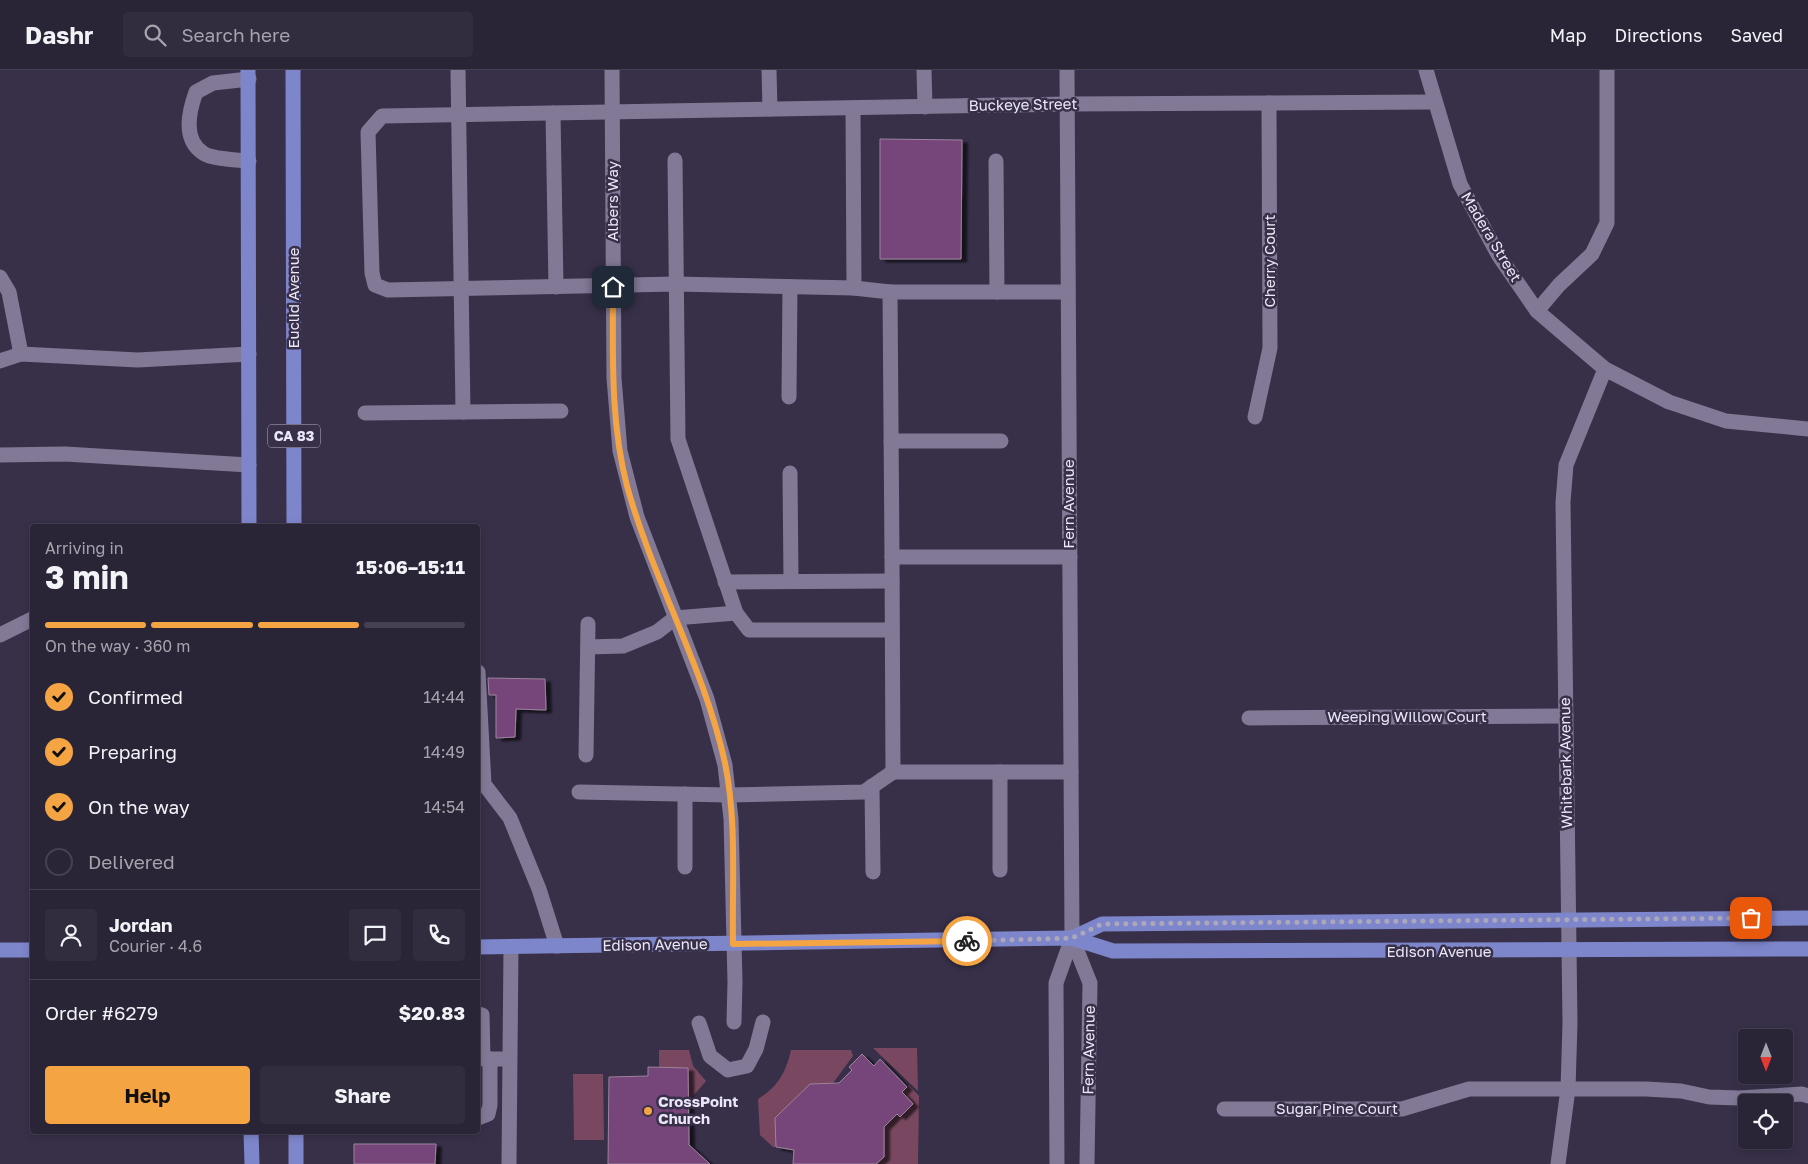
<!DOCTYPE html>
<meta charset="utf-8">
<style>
body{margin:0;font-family:"Golos Text",sans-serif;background:#322c3f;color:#f1f3f6;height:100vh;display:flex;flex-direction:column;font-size:19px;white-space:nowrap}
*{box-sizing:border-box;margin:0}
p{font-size:16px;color:#a5a4ad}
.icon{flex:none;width:28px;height:28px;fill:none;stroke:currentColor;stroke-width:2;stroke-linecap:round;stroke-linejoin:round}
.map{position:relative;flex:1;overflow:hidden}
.drawer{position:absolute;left:30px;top:454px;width:450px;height:610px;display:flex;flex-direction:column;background:#2a2437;border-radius:5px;box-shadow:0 2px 8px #0003,0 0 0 1px #464152}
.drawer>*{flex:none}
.needle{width:32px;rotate:180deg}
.fabs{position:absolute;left:1738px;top:959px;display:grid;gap:10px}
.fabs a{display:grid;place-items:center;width:55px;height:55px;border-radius:5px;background:#2a2437;box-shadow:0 2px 8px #0003,0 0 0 1px #464152;font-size:25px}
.pin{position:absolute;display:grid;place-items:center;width:42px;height:42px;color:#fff;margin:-21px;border-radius:10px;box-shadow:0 2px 8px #0006}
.courier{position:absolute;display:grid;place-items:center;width:50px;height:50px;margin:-25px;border:4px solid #f4a443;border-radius:50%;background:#fff;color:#222;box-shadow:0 1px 6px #0007}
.head em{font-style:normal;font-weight:700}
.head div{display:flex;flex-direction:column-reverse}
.head{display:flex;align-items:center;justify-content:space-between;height:85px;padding:0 15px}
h1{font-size:32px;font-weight:700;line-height:38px}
.bar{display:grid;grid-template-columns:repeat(4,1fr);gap:8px 5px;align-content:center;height:60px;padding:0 15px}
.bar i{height:6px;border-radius:4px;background:#464152}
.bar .current{background:#f4a443}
.bar p{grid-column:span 4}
.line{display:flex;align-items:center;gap:12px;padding:0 15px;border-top:1px solid #464152}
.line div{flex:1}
.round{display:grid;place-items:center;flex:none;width:52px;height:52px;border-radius:5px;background:#322c3f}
ol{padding:0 15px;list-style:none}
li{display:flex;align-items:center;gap:15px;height:55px}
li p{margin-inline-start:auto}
li .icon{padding:5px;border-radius:50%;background:#f4a443;color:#111;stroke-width:4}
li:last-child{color:#a5a4ad}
li i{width:28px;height:28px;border:2px solid #464152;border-radius:50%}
.cta{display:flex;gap:10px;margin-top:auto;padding:10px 15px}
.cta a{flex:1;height:58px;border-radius:5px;background:#f4a443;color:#111;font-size:20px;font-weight:700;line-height:58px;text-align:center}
.cta a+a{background:#322c3f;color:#f1f3f6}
header{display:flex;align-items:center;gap:30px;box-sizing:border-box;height:70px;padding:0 25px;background:#2a2437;border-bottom:1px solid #464152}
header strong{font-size:24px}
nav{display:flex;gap:28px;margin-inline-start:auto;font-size:18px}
.search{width:350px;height:45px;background:#322c3f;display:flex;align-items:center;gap:12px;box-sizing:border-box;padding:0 18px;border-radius:5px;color:#a5a4ad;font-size:19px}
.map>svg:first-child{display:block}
.green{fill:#794860}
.building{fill:#76447a;stroke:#9b849c;filter:url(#shadow)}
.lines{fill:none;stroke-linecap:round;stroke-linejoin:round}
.minor{stroke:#827996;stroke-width:15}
.major{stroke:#7e86cb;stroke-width:15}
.done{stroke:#ada7bb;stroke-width:5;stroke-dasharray:0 9}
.route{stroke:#f4a443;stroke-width:6}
.poi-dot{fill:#f4a443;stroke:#383049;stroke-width:2}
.labels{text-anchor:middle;stroke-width:5;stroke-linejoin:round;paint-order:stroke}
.shield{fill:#383049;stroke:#b6b0c4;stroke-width:1}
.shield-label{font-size:14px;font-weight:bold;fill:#ece7f8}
.street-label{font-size:15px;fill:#ece7f8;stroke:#383049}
.poi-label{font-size:15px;font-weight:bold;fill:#ece7f8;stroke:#383049;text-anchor:start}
</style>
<header>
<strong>Dashr</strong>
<div class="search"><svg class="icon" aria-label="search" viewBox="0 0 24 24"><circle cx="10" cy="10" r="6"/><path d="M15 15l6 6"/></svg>Search here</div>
<nav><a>Map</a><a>Directions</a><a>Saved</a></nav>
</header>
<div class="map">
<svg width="1808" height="1094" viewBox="0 0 1808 1094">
<defs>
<filter id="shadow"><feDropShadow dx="5.5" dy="3" stdDeviation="1" flood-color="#0009"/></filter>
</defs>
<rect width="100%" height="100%" fill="#383049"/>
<!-- green -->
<g class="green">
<path d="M 873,978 L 917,978 L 918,1021 Z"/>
<path d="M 659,980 L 689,980 L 693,996 L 706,1011 L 688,1032 L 688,998 L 659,998 Z"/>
<path d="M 791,980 L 851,980 L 853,986 L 833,1013 L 810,1014 L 776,1048 L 776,1077 L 773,1077 L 760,1065 L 758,1029 C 778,1017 786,1002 791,980 Z"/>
<path d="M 573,1004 L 603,1004 L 604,1070 L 574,1070 Z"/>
<path d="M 909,1015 L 919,1026 L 918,1094 L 876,1094 L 884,1087 L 884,1057 L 897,1044 L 901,1047 L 912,1034 L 902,1022 Z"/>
</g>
<!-- building -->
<g class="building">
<path d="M 880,69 L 962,70 L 961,189 L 880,189 Z"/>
<path d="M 488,608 L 545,609 L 546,640 L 516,639 L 515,667 L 496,668 L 496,625 L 489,625 Z"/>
<path d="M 862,984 L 874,996 L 880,989 L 907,1017 L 902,1022 L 913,1034 L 900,1047 L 897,1044 L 884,1057 L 884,1087 L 876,1094 L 793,1094 L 794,1080 L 776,1077 L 775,1048 L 810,1014 L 839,1013 L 852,1000 L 849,997 Z"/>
<path d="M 648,997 L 688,998 L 689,1075 L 710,1094 L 608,1094 L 609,1007 L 648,1006 Z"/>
<path d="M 354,1074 L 436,1074 L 435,1094 L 354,1094 Z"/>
</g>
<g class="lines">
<!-- minor -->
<g class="minor">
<path d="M 458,0 L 463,342 L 561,341"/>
<path d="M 612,0 L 614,308 L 620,381 L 637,447 L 707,629 L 725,695 L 731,749 L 735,912 L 734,952"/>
<path d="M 769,0 L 770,39"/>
<path d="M 924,0 L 925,37"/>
<path d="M 1426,0 L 1460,114 L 1499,186 L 1537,241 L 1605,299 L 1669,332 L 1726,351 L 1808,359"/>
<path d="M 249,9 L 213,13 L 196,22 C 189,41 182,69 203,83 C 211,89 238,90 249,91"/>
<path d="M 853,38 L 854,218 L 890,222 L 892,487"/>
<path d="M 553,43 L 556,217"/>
<path d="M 675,90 L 678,369 L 736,543 L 749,560 L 892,560"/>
<path d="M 996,91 L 997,222"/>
<path d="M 0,207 L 9,222 L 21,284"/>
<path d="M 854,218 L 676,214 L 388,220 L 375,215 L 372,203 L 368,62 L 382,46 L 1067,34 L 1434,32"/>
<path d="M 890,222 L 1068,222"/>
<path d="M 1537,241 L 1559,215 L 1592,184 L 1607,153 L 1607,0"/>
<path d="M 0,291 L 21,284 L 138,290 L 249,284"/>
<path d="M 789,327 L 790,217"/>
<path d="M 365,343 L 463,342"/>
<path d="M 1255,347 L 1270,278 L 1269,33"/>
<path d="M 891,371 L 1001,371"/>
<path d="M 0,385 L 65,384 L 249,395"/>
<path d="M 790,403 L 791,510"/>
<path d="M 1070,487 L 892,487 L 893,702 L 1071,702"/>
<path d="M 725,512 L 892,511"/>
<path d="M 0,565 L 32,549"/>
<path d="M 588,577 L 623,576 L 657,562 L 675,548 L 736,543"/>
<path d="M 478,602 L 484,714 L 510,748 L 539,819 L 557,876"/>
<path d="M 1249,648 L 1566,646"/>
<path d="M 586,685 L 588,554"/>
<path d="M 1000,702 L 1000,800"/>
<path d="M 872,716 L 873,802"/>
<path d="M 579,722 L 729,725 L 864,722 L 893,702"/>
<path d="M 685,797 L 685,724"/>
<path d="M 1072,868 L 1090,913 L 1087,1094"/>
<path d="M 478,944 L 482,945 L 483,989 L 509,989"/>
<path d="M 699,953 L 710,986 L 728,1000 L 747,996 L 756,979 L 763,952"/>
<path d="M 1224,1039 L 1402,1039 L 1469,1019 L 1646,1019 L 1681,1021 L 1709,1027 L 1739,1028 L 1802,1024 L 1808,1026"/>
<path d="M 478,1048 L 488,1044 L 490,1035 L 490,989"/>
<path d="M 509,1094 L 511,877"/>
<path d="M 1057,1094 L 1056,913 L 1072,868 L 1067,0"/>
<path d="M 1558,1094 L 1568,1019 L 1570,953 L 1563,432 L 1566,395 L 1605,299"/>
</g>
<!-- major -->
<g class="major">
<path d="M 248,0 L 249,456"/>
<path d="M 293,0 L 294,456"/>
<path d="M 1072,868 L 1102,854 L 1808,848"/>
<path d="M 478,877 L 1072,868 L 1113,881 L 1808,879"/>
<path d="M 0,880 L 32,880"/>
<path d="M 251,1061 L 252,1094"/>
<path d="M 296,1061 L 296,1094"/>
</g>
</g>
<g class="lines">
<!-- done -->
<path class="done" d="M 967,871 L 1072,868 L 1102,854 L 1751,848"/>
<!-- route -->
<path class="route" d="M 613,217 C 613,282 610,351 627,416 C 653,510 704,597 725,693 C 737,751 732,815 733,874 L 967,871"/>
</g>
<!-- markers -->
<circle class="poi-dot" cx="648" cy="1041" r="5"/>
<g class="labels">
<!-- shield labels -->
<rect class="shield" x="268" y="354.5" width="52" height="23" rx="4"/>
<g class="shield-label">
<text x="294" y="371">CA 83</text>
</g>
<!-- street labels -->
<g class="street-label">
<text transform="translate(1023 35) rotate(-1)" y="5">Buckeye Street</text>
<text transform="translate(613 131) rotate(-90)" y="5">Albers Way</text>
<text transform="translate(1491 167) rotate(59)" y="5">Madera Street</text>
<text transform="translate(1270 191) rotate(-90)" y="5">Cherry Court</text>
<text transform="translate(294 228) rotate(-90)" y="5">Euclid Avenue</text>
<text transform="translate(1069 434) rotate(-90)" y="5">Fern Avenue</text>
<text x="1407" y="652">Weeping Willow Court</text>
<text transform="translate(1566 693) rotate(-91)" y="5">Whitebark Avenue</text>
<text transform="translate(655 875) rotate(-1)" y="5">Edison Avenue</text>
<text x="1439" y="887">Edison Avenue</text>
<text transform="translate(1089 980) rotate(-89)" y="5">Fern Avenue</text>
<text x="1337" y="1044">Sugar Pine Court</text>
</g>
<!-- poi labels -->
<g class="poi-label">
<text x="658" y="1037">CrossPoint<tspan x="658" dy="17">Church</tspan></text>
</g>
</g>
</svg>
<div class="fabs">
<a><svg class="needle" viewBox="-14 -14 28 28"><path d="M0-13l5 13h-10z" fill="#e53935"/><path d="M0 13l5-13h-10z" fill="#a5a4ad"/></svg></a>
<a><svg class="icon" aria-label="locate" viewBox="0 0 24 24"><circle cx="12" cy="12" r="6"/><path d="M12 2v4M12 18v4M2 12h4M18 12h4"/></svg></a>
</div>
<div class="pin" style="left:1751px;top:848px;background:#ea580c"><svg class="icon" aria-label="bag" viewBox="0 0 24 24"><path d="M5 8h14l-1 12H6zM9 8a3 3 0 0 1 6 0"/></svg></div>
<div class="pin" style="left:613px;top:217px;background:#1f2937"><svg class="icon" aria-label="home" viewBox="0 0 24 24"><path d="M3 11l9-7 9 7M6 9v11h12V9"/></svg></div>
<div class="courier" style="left:967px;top:871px"><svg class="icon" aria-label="bike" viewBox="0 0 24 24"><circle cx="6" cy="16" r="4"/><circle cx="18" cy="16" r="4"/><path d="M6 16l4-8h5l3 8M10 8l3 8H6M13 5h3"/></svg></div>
<section class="drawer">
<div class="head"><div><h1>3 min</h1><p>Arriving in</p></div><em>15:06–15:11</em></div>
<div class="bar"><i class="current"></i><i class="current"></i><i class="current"></i><i></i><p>On the way · 360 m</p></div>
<ol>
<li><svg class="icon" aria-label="check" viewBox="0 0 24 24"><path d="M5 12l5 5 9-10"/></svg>Confirmed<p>14:44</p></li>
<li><svg class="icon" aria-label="check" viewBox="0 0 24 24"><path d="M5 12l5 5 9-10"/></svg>Preparing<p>14:49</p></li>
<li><svg class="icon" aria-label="check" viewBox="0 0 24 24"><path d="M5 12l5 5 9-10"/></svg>On the way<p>14:54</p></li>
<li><i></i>Delivered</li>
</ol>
<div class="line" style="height:90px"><a class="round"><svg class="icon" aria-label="person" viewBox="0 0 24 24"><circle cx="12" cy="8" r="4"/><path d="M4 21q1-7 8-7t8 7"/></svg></a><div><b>Jordan</b><p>Courier · 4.6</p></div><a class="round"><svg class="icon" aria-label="chat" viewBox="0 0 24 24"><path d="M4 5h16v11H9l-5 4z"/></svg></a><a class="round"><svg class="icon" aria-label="phone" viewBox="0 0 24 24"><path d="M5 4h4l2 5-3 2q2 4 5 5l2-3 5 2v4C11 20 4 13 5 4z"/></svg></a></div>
<div class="line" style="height:65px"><div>Order #6279</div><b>$20.83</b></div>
<div class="cta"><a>Help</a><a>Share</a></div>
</section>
</div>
